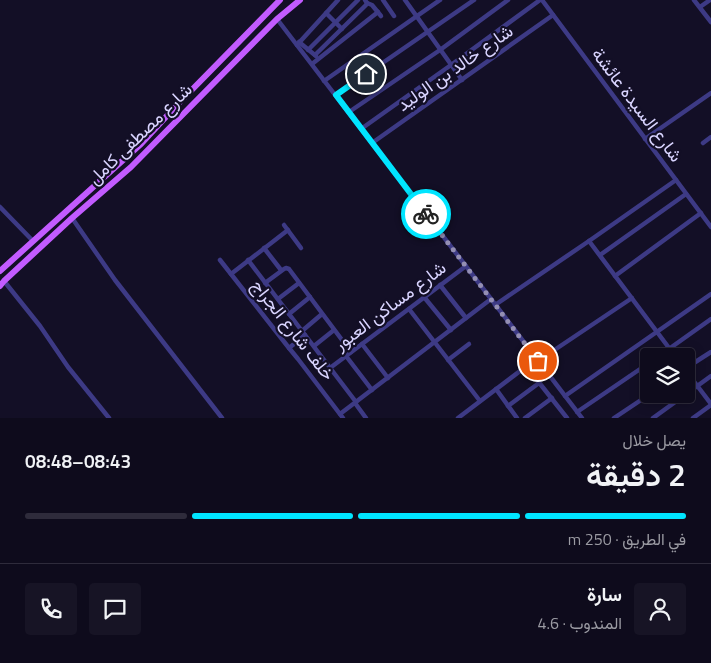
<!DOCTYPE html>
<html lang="ar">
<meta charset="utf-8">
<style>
body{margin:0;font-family:"Titillium Web",Vazirmatn,sans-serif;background:#171425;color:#f1f3f6;direction:rtl;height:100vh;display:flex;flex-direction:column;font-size:19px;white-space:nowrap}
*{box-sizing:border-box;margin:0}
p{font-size:16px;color:#9b9ba3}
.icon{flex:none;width:28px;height:28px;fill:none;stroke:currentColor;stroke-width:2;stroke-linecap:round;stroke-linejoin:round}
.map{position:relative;height:418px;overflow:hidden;direction:ltr}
.panel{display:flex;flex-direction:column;background:#0e0b1c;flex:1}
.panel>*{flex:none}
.fabs{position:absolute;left:640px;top:348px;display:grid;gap:10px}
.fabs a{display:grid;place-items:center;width:55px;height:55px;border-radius:5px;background:#0e0b1c;box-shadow:0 2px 12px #0003,0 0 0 1px #2e2b3b;font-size:25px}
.pin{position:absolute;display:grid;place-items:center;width:42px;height:42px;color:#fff;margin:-21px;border:2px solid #fff;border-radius:50%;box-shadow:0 1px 5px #0007}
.courier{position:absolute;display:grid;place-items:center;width:50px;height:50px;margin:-25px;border:4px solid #00e5ff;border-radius:50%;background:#fff;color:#222;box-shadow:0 1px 6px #0007}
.headline em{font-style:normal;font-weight:600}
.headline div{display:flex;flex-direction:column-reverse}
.headline{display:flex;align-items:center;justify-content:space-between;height:85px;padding:0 25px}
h1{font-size:32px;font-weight:600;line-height:38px}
.bar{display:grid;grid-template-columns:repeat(4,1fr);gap:8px 5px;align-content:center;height:60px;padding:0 25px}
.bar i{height:6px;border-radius:4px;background:#2e2b3b}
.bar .selected{background:#00e5ff}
.bar p{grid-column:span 4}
.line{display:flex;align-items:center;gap:12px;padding:0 25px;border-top:1px solid #2e2b3b}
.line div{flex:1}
.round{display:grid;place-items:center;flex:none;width:52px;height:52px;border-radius:5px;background:#171425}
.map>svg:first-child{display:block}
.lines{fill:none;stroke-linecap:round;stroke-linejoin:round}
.street{stroke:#3d3a85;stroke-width:4.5}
.primary{stroke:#c25bff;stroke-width:6}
.done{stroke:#948fb3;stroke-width:5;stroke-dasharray:0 9}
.route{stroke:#00e5ff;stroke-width:6}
.labels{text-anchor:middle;stroke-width:4.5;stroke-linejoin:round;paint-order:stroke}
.street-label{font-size:18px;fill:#d9d4ff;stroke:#130f26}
</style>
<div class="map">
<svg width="711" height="418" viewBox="0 0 711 418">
<rect width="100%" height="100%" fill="#130f26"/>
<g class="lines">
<!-- street -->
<g class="street">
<path d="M 383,0 L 394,16"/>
<path d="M 405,0 L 462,80"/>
<path d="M 542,0 L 711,227"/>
<path d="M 694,0 L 711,22"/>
<path d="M 367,3 L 372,5 L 381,16"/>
<path d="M 700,7 L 710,0"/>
<path d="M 326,13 L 342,29"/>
<path d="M 277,19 L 582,418"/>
<path d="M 299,42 L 316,56"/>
<path d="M 297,45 L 338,0"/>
<path d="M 308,50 L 358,0"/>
<path d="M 315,55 L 366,5 L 367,3 L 365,0"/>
<path d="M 312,64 L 378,12"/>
<path d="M 324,81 L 440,0"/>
<path d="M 336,95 L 474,0"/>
<path d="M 349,112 L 440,50 L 508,0"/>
<path d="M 361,129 L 451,65 L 540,0"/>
<path d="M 645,139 L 711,93"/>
<path d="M 372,143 L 553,15"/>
<path d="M 703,143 L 711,137"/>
<path d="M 0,207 L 33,241"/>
<path d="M 72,218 L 115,280 L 222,418"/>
<path d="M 284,225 L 301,248"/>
<path d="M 589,241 L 675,356"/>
<path d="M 264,248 L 281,270"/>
<path d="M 600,255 L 686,194"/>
<path d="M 220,260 L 289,348 L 298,359 L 343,418"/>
<path d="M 248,260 L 356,402"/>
<path d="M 231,274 L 288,230"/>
<path d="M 615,276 L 701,213"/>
<path d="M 4,281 L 40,326 L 68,367 L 109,418"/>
<path d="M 265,283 L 284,269 L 286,268 L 289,269 L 351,352"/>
<path d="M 440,285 L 466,318"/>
<path d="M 424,297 L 451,330"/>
<path d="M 278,299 L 299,283"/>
<path d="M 495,305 L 589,241 L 676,180"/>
<path d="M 409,309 L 480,401"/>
<path d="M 289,314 L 310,297"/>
<path d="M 302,331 L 322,314"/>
<path d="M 362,344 L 388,378"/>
<path d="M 314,346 L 334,330"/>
<path d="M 289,348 L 305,335"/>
<path d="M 346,356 L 372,390"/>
<path d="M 659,356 L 711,319"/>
<path d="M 448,360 L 469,344"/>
<path d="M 538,361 L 632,298"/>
<path d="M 526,366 L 567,418"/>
<path d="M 330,368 L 466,266"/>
<path d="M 686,368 L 711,352"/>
<path d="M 686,371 L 711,404"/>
<path d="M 496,389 L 517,418"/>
<path d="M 565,396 L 711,294"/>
<path d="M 355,403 L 366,418"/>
<path d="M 508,406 L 539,383"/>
<path d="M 577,412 L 649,363"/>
<path d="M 340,414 L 491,299"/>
<path d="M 458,418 L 536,359"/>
<path d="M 525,418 L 552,398"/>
<path d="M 614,418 L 650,394"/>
<path d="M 653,418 L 711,376"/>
<path d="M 693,418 L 711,405"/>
</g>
<!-- primary -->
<g class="primary">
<path d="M 0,271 L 141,144 L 176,106 L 280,0"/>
<path d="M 0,286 L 4,281 L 72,218 L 131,167 L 277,19 L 300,0"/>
</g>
</g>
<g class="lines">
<!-- done -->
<path class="done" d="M 426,214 L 538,361"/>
<!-- route -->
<path class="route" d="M 366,74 L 336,95 L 426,214"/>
</g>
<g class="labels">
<!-- street labels -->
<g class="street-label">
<text transform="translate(455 68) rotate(-35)" y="6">شارع خالد بن الوليد</text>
<text transform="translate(637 105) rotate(53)" y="6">شارع السيدة عائشة</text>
<text transform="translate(140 134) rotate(-44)" y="6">شارع مصطفى كامل</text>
<text transform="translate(390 306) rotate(-37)" y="6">شارع مساكن العبور</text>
<text transform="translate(293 330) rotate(52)" y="6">خلف شارع الجراج</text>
</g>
</g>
</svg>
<div class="fabs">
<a><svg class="icon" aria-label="layers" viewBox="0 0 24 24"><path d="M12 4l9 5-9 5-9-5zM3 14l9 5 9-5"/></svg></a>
</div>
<div class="pin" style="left:538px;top:361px;background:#ea580c"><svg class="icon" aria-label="bag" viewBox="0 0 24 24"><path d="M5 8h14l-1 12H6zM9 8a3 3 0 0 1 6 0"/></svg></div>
<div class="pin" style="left:366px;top:74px;background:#1f2937"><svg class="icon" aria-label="home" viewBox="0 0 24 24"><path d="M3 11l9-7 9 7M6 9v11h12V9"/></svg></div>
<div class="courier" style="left:426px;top:214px"><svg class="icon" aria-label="bike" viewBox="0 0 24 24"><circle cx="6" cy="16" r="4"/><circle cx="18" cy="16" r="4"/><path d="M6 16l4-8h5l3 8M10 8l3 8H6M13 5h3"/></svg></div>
</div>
<section class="panel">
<div class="headline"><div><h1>2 دقيقة</h1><p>يصل خلال</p></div><em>08:43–08:48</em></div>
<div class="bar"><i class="selected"></i><i class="selected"></i><i class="selected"></i><i></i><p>في الطريق · 250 m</p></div>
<div class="line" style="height:90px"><a class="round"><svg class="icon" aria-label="person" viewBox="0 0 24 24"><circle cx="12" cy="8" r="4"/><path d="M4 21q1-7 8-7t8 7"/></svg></a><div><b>سارة</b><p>المندوب · 4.6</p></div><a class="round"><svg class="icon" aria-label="chat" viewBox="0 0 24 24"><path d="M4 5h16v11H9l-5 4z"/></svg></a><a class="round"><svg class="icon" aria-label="phone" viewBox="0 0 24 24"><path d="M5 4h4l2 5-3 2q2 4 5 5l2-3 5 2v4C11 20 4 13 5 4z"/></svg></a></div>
</section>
